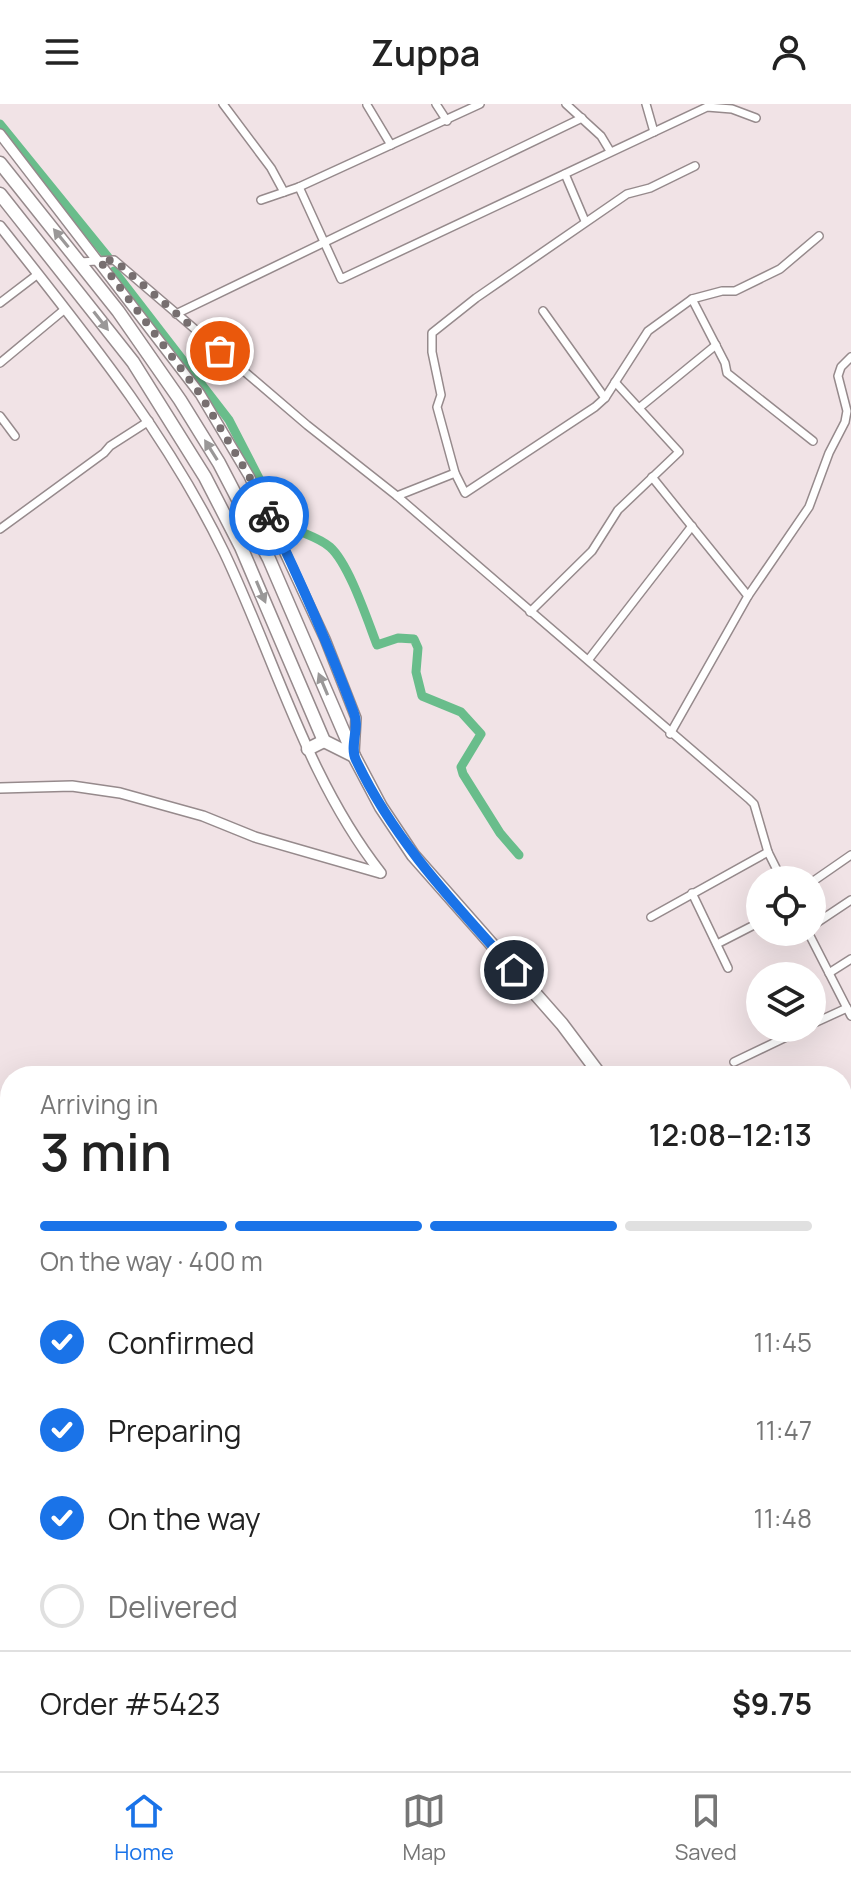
<!DOCTYPE html>
<meta charset="utf-8">
<style>
body{margin:0;font-family:Manrope,sans-serif;background:#f6f6f6;color:#222;height:100vh;display:flex;flex-direction:column;font-size:30px;white-space:nowrap}
*{box-sizing:border-box;margin:0}
p{font-size:26px;color:#767676}
.icon{flex:none;width:44px;height:44px;fill:none;stroke:currentColor;stroke-width:2;stroke-linecap:round;stroke-linejoin:round}
.map{position:relative;flex:1;overflow:hidden}
.side{position:absolute;left:0px;top:962px;width:852px;height:706px;display:flex;flex-direction:column;background:#fff;border-radius:32px 32px 0 0;box-shadow:0 8px 32px #0002}
.side>*{flex:none}
.fabs{position:absolute;left:746px;top:762px;display:grid;gap:16px}
.fabs a{display:grid;place-items:center;width:80px;height:80px;border-radius:50%;background:#fff;box-shadow:0 8px 32px #0002;font-size:40px}
.pin{position:absolute;display:grid;place-items:center;width:68px;height:68px;color:#fff;margin:-34px;border:4px solid #fff;border-radius:50%;box-shadow:0 2px 8px #0007}
.courier{position:absolute;display:grid;place-items:center;width:80px;height:80px;margin:-40px;border:6px solid #1a73e8;border-radius:50%;background:#fff;color:#222;box-shadow:0 2px 10px #0007}
.summary em{font-style:normal;font-weight:600}
.summary div{display:flex;flex-direction:column-reverse}
.summary{display:flex;align-items:center;justify-content:space-between;height:136px;padding:0 40px}
h1{font-size:52px;font-weight:600;line-height:60px}
.bar{display:grid;grid-template-columns:repeat(4,1fr);gap:12px 8px;align-content:center;height:96px;padding:0 40px}
.bar i{height:10px;border-radius:6px;background:#e0e0e0}
.bar .on{background:#1a73e8}
.bar p{grid-column:span 4}
.line{display:flex;align-items:center;gap:20px;padding:0 40px;border-top:2px solid #e0e0e0}
.line div{flex:1}
ol{padding:0 40px;list-style:none}
li{display:flex;align-items:center;gap:24px;height:88px}
li p{margin-inline-start:auto}
li .icon{padding:8px;border-radius:50%;background:#1a73e8;color:#fff;stroke-width:4}
li:last-child{color:#767676}
li i{width:44px;height:44px;border:4px solid #e0e0e0;border-radius:50%}
header{display:flex;justify-content:space-between;align-items:center;height:104px;padding:0 40px;background:#fff;font-size:36px;font-weight:600}
.tabs{display:flex;justify-content:space-around;align-items:center;height:112px;border-top:2px solid #e0e0e0;background:#fff;font-size:22px;color:#767676}
.tabs a{display:grid;justify-items:center;gap:4px}
.tabs .on{color:#1a73e8}
.map>svg:first-child{display:block}
.lines{fill:none;stroke-linecap:round;stroke-linejoin:round}
.canal{stroke:#69bd8b;stroke-width:9}
.minor-casing{stroke:#968a8c;stroke-width:10}
.tertiary-casing{stroke:#968a8c;stroke-width:12}
.trunk-casing{stroke:#968a8c;stroke-width:15}
.minor{stroke:#fff;stroke-width:7}
.tertiary{stroke:#fff;stroke-width:9}
.trunk{stroke:#fff;stroke-width:12}
.oneway{fill:#9a9898}
.done{stroke:#776f70;stroke-width:8;stroke-dasharray:0 14.4}
.route{stroke:#1a73e8;stroke-width:10}
</style>
<header><svg class="icon" aria-label="menu" viewBox="0 0 24 24"><path d="M4 6h16M4 12h16M4 18h16"/></svg>Zuppa<svg class="icon" aria-label="person" viewBox="0 0 24 24"><circle cx="12" cy="8" r="4"/><path d="M4 21q1-7 8-7t8 7"/></svg></header>
<div class="map">
<svg width="851" height="1667" viewBox="0 0 851 1667">
<rect width="100%" height="100%" fill="#f1e3e6"/>
<g class="lines">
<!-- canal -->
<g class="canal">
<path d="M 0,20 L 108,153"/>
<path d="M 114,167 L 229,316 L 280,415 C 294,429 315,430 330,443 C 349,460 367,515 377,541 L 398,534 L 414,535 L 418,544 L 416,568 L 422,592 L 461,608 L 481,630 L 461,663 L 463,670 L 500,729 L 519,751"/>
</g>
<!-- minor casing -->
<g class="minor-casing">
<g id="minor">
<path d="M 223,0 L 271,64 L 284,88"/>
<path d="M 436,0 L 447,17"/>
<path d="M 566,0 L 601,32 L 610,47"/>
<path d="M 646,0 L 654,28"/>
<path d="M 367,1 L 391,41"/>
<path d="M 695,62 L 650,84 L 627,90 L 476,194 L 432,229 L 432,248 L 441,291 L 437,303 L 455,369 L 465,389 L 595,303 L 605,294 L 648,227 L 692,195 L 722,187 L 735,187 L 780,165 L 819,132"/>
<path d="M 565,70 L 585,117"/>
<path d="M 299,83 L 341,175 L 707,3 L 732,5 L 756,14"/>
<path d="M 261,96 L 299,83 L 480,0"/>
<path d="M 80,158 L 114,156 L 307,321 L 397,392 L 749,695 L 754,700 L 768,748 L 782,776"/>
<path d="M 692,195 L 725,259 L 727,269 L 813,337"/>
<path d="M 0,199 L 38,170"/>
<path d="M 543,207 L 605,294"/>
<path d="M 176,210 L 582,14"/>
<path d="M 0,259 L 65,205"/>
<path d="M 639,304 L 716,241"/>
<path d="M 0,312 L 15,332"/>
<path d="M 652,373 L 748,492"/>
<path d="M 397,392 L 455,369"/>
<path d="M 0,425 L 104,349 L 110,342 L 149,317"/>
<path d="M 530,508 L 592,447 L 618,406 L 679,348 L 615,278"/>
<path d="M 589,555 L 692,422"/>
<path d="M 670,630 L 748,492 L 809,403 L 829,349 L 845,318 L 847,307 L 838,272 L 841,263 L 851,253"/>
<path d="M 812,778 L 851,751"/>
<path d="M 692,789 L 728,864"/>
<path d="M 651,813 L 768,748"/>
<path d="M 812,822 L 851,796"/>
<path d="M 808,828 L 851,912"/>
<path d="M 717,840 L 760,818"/>
<path d="M 829,869 L 851,855"/>
<path d="M 812,920 L 847,904"/>
<path d="M 734,958 L 805,924"/>
<path d="M 842,1381 L 851,1384"/>
<path d="M 1,1472 L 10,1545"/>
<path d="M 0,1553 L 10,1550"/>
<path d="M 205,1667 L 220,1658"/>
</g>
</g>
<!-- tertiary casing -->
<g class="tertiary-casing">
<g id="tertiary">
<path d="M 0,30 L 200,290 L 249,372 L 325,535 L 356,614 L 354,650"/>
<path d="M 0,122 C 82,226 166,328 224,448 C 275,555 307,675 381,769"/>
<path d="M 0,684 L 72,682 L 120,689 L 203,712 L 255,733 L 380,769"/>
<path d="M 842,1299 L 851,1292"/>
<path d="M 0,1455 L 10,1455"/>
<path d="M 765,1658 L 768,1667"/>
</g>
</g>
<!-- trunk casing -->
<g class="trunk-casing">
<g id="trunk">
<path d="M 0,59 L 118,207 L 180,296 L 219,359 L 269,455 L 354,652 L 381,703 L 413,751 L 562,920 L 601,972"/>
<path d="M 0,90 L 133,258 L 205,373 L 241,443 L 324,637 L 354,652"/>
<path d="M 308,645 L 324,637"/>
<path d="M 447,1667 L 450,1658"/>
</g>
</g>
<!-- minor -->
<use href="#minor" class="minor"/>
<!-- tertiary -->
<use href="#tertiary" class="tertiary"/>
<!-- trunk -->
<use href="#trunk" class="trunk"/>
</g>
<!-- one-way arrows -->
<defs><path id="oneway-solid" d="M-6-.8H1V-3.2L6.5 0L1 3.2V.8H-6Z" transform="scale(2)"/></defs>
<g class="oneway">
<use href="#oneway-solid" transform="translate(61 134) rotate(-129)"/>
<use href="#oneway-solid" transform="translate(101 217) rotate(52)"/>
<use href="#oneway-solid" transform="translate(211 346) rotate(-122)"/>
<use href="#oneway-solid" transform="translate(261 488) rotate(67)"/>
<use href="#oneway-solid" transform="translate(323 580) rotate(-113)"/>
</g>
<g class="lines">
<!-- done -->
<path class="done" d="M 220,247 L 114,156 L 100,157 L 200,290 L 249,372 L 269,412"/>
<!-- route -->
<path class="route" d="M 269,412 C 300,476 329,542 354,609 C 360,624 349,642 356,656 C 394,737 455,800 514,866"/>
</g>
</svg>
<div class="fabs">
<a><svg class="icon" aria-label="locate" viewBox="0 0 24 24"><circle cx="12" cy="12" r="6"/><path d="M12 2v4M12 18v4M2 12h4M18 12h4"/></svg></a>
<a><svg class="icon" aria-label="layers" viewBox="0 0 24 24"><path d="M12 4l9 5-9 5-9-5zM3 14l9 5 9-5"/></svg></a>
</div>
<div class="pin" style="left:220px;top:247px;background:#ea580c"><svg class="icon" aria-label="bag" viewBox="0 0 24 24"><path d="M5 8h14l-1 12H6zM9 8a3 3 0 0 1 6 0"/></svg></div>
<div class="pin" style="left:514px;top:866px;background:#1f2937"><svg class="icon" aria-label="home" viewBox="0 0 24 24"><path d="M3 11l9-7 9 7M6 9v11h12V9"/></svg></div>
<div class="courier" style="left:269px;top:412px"><svg class="icon" aria-label="bike" viewBox="0 0 24 24"><circle cx="6" cy="16" r="4"/><circle cx="18" cy="16" r="4"/><path d="M6 16l4-8h5l3 8M10 8l3 8H6M13 5h3"/></svg></div>
<section class="side">
<div class="summary"><div><h1>3 min</h1><p>Arriving in</p></div><em>12:08–12:13</em></div>
<div class="bar"><i class="on"></i><i class="on"></i><i class="on"></i><i></i><p>On the way · 400 m</p></div>
<ol>
<li><svg class="icon" aria-label="check" viewBox="0 0 24 24"><path d="M5 12l5 5 9-10"/></svg>Confirmed<p>11:45</p></li>
<li><svg class="icon" aria-label="check" viewBox="0 0 24 24"><path d="M5 12l5 5 9-10"/></svg>Preparing<p>11:47</p></li>
<li><svg class="icon" aria-label="check" viewBox="0 0 24 24"><path d="M5 12l5 5 9-10"/></svg>On the way<p>11:48</p></li>
<li><i></i>Delivered</li>
</ol>
<div class="line" style="height:104px"><div>Order #5423</div><b>$9.75</b></div>
</section>
</div>
<nav class="tabs">
<a class="on"><svg class="icon" aria-label="home" viewBox="0 0 24 24"><path d="M3 11l9-7 9 7M6 9v11h12V9"/></svg>Home</a>
<a><svg class="icon" aria-label="map" viewBox="0 0 24 24"><path d="M3 6l6-2 6 2 6-2v14l-6 2-6-2-6 2zM9 4v14M15 6v14"/></svg>Map</a>
<a><svg class="icon" aria-label="saved" viewBox="0 0 24 24"><path d="M7 4h10v16l-5-4-5 4z"/></svg>Saved</a>
</nav>
